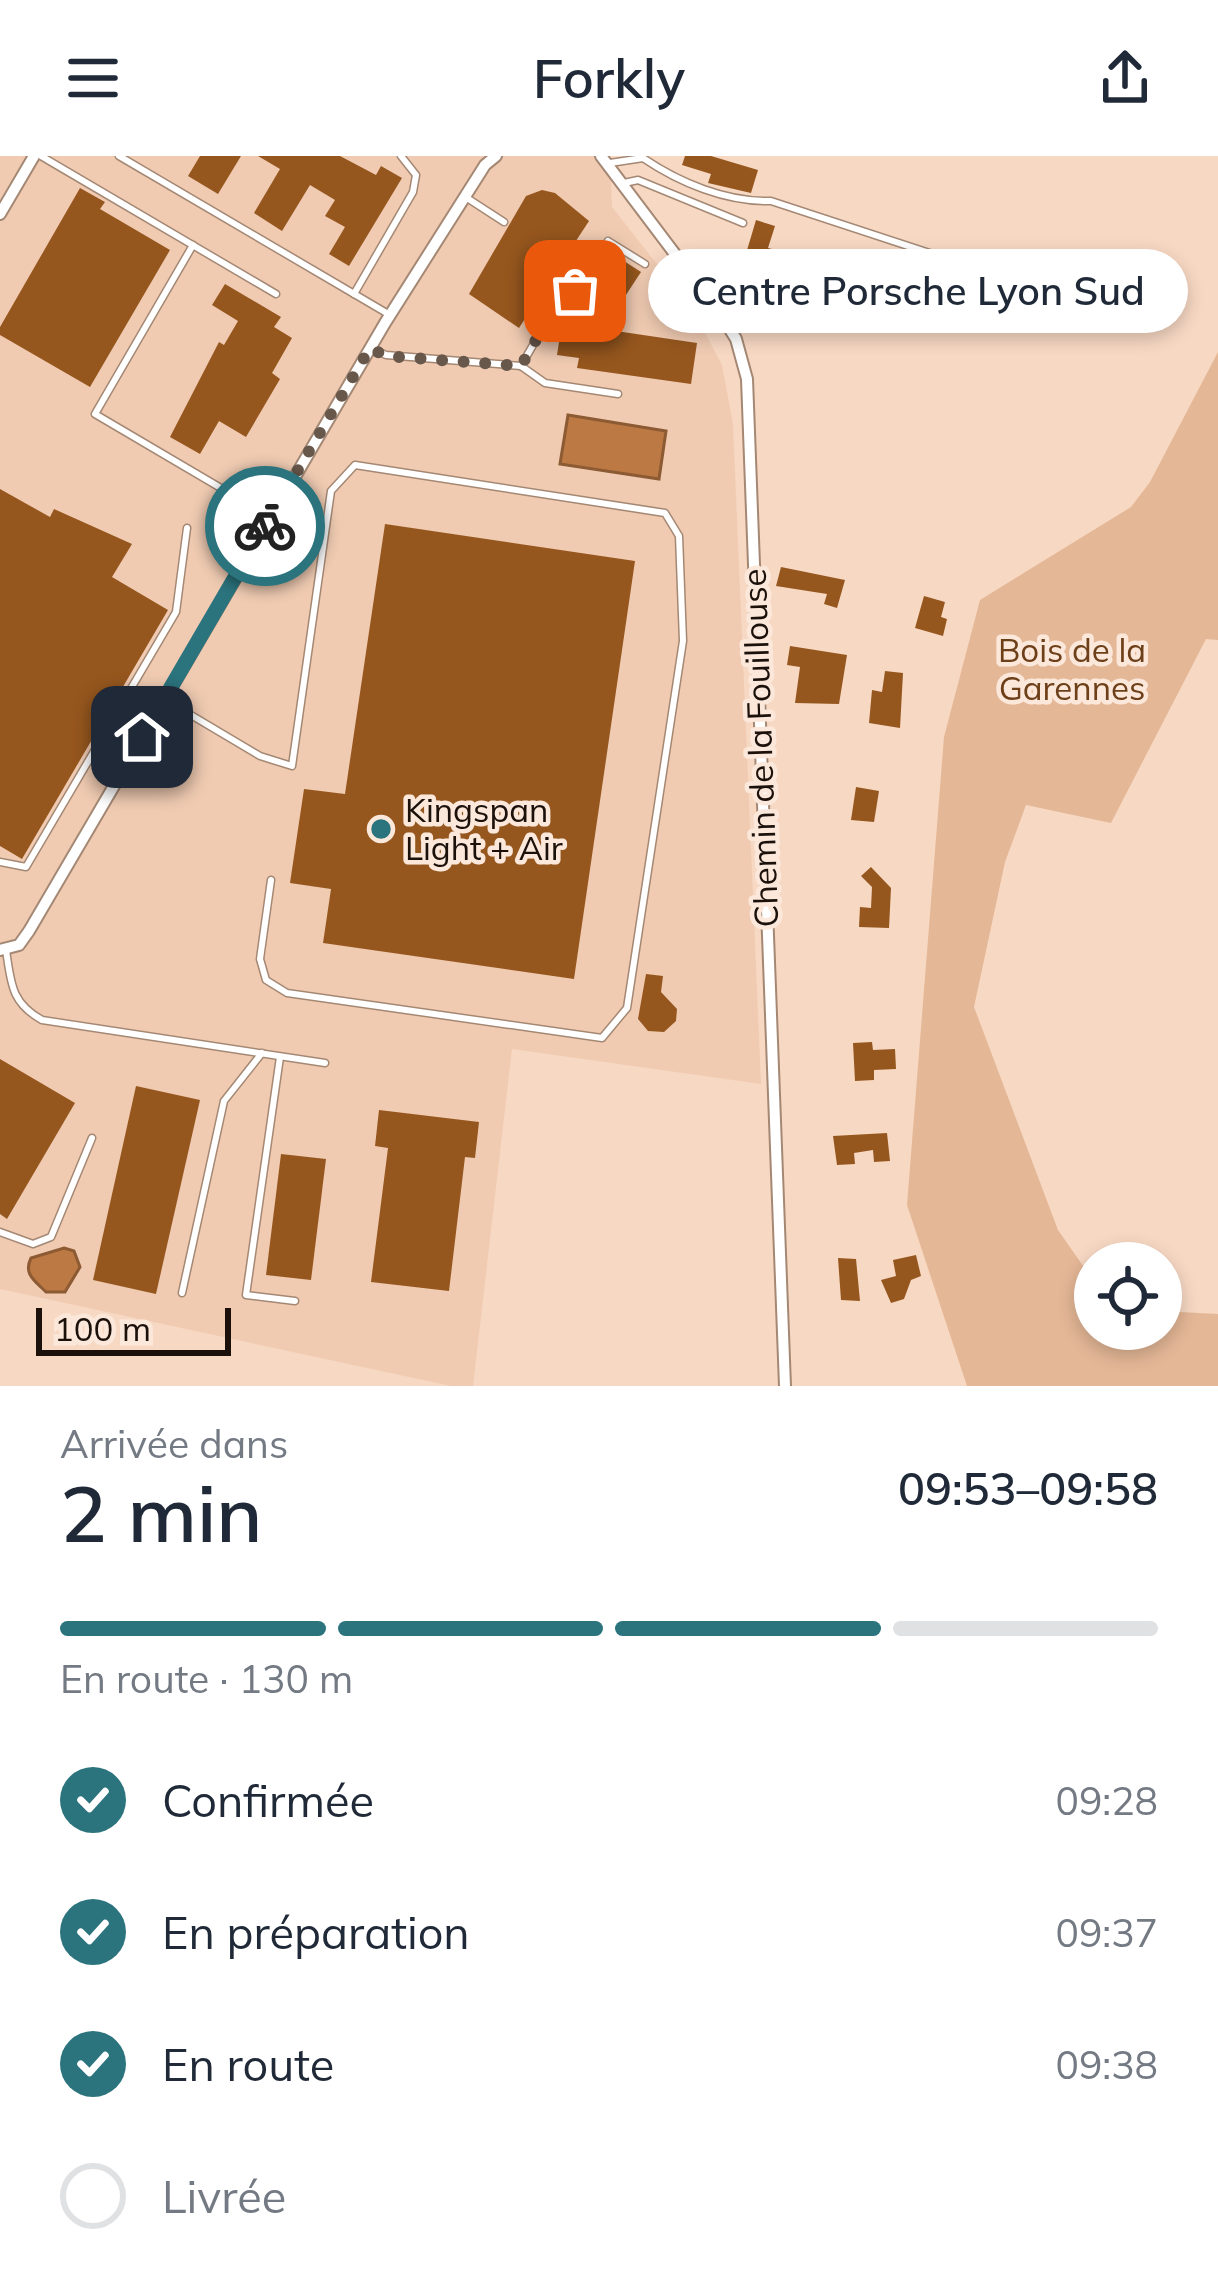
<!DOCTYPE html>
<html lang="fr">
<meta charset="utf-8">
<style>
body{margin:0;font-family:Mulish,sans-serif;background:#f6f6f7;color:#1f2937;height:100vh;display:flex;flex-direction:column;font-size:45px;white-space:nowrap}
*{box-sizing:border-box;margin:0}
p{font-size:39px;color:#747a83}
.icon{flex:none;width:66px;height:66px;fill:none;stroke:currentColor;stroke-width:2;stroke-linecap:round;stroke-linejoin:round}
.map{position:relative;height:1230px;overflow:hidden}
.side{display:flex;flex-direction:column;background:#fff;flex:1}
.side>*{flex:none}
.buttons{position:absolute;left:1074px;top:1086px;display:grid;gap:24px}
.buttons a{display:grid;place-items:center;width:108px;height:108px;border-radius:50%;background:#fff;box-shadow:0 6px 18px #0003;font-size:60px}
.scale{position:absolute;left:36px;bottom:30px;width:195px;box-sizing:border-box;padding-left:12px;border:6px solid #1b110a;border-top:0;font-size:33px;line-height:42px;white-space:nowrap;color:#1b110a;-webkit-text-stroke:9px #fbe8db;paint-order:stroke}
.pin{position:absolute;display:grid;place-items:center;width:102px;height:102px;color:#fff;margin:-51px;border-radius:24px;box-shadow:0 6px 18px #0006}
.courier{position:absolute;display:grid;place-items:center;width:120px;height:120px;margin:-60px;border:9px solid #2b737d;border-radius:50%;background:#fff;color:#222;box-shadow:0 3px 15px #0007}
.bubble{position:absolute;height:84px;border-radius:42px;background:#fff;box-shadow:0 6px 18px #0003;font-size:39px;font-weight:600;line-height:84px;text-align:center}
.summary em{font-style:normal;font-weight:600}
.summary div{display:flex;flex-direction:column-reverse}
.summary{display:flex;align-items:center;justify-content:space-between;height:204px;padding:0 60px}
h1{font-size:78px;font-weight:600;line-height:90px}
.bar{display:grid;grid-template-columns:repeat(4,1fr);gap:18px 12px;align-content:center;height:144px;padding:0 60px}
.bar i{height:15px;border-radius:9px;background:#e0e1e3}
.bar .active{background:#2b737d}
.bar p{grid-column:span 4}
ol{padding:0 60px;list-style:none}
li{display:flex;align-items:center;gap:36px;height:132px}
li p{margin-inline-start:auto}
li .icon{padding:12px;border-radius:50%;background:#2b737d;color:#fff;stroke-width:4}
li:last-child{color:#747a83}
li i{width:66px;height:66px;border:6px solid #e0e1e3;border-radius:50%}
header{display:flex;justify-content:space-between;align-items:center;height:156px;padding:0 60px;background:#fff;font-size:54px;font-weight:600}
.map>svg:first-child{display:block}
.built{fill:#f0cbb2}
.green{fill:#e4b796}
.water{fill:#bc7944;stroke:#8c5a33;stroke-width:3}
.building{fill:#96571e}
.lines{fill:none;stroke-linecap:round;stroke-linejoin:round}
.lane-casing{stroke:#a48874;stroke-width:9}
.street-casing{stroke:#a48874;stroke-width:14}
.lane{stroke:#fff;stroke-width:6}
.street{stroke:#fff;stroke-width:10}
.done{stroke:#68574b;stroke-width:12;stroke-dasharray:0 21.6}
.route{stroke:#2b737d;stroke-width:15}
.poi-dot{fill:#2b737d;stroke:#fbe8db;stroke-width:4.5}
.labels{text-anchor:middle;stroke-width:9;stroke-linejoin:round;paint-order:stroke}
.park-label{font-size:33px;fill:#6e4019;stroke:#fbe8db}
.street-label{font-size:33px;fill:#1b110a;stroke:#fbe8db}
.poi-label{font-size:33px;fill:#1b110a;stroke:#fbe8db;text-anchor:start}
</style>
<header><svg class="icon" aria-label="menu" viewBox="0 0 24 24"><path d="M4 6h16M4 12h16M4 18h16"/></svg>Forkly<svg class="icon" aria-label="share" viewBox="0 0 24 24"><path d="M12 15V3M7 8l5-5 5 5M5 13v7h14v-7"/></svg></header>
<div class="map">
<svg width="1218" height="1230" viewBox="0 0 1218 1230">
<rect width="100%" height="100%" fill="#f7d8c3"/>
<!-- built -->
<path class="built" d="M 0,0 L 610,0 L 612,51 L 693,154 L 722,209 L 733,268 L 761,928 L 512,893 L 473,1230 L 451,1230 L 0,1133 Z"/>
<!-- green -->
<path class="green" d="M 1218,196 L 1218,484 L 1206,483 L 1111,667 L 1026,649 L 1005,706 L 974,851 L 1058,1074 L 1095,1127 L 1095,1173 L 1161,1173 L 1161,1155 L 1218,1158 L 1218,1230 L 967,1230 L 907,1049 L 944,581 L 980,444 L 1131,351 L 1150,326 Z"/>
<!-- water -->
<g class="water">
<path d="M 568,259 L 666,275 L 659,323 L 560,308 Z"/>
<path d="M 64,1092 L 74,1095 L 80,1111 L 65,1136 L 46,1136 C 35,1125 23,1118 31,1102 Z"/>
</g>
<!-- building -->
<g class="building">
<path d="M 200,0 L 241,0 L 218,38 L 188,20 Z"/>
<path d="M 258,0 L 340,0 L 376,19 L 381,10 L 402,22 L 349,110 L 329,98 L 345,71 L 325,60 L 335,44 L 310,29 L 282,75 L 254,57 L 280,13 Z"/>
<path d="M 685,0 L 711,0 L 758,14 L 751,37 L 708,27 L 711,18 L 682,9 Z"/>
<path d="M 80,32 L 105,46 L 100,53 L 170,94 L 90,231 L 0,179 L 0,171 Z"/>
<path d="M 542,34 L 555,37 L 589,65 L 519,172 L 469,138 L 526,40 Z"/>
<path d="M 756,64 L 775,70 L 768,92 L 780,95 L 775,110 L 745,101 Z"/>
<path d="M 610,96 L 641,116 L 620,148 L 588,128 Z"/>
<path d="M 225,128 L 281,161 L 274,171 L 292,182 L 272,217 L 280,223 L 246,281 L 219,265 L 200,298 L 170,281 L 219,186 L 224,189 L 238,165 L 212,149 Z"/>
<path d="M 562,167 L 697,187 L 691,228 L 577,212 L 579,202 L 557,199 Z"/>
<path d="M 0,333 L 50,361 L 54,353 L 132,388 L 112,421 L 168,454 L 22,703 L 0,690 Z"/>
<path d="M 385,368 L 635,405 L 574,823 L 323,787 L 331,733 L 290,727 L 304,633 L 345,638 Z"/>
<path d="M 781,411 L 845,424 L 837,452 L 824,448 L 827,438 L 776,430 Z"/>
<path d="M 924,440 L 945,446 L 941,461 L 947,463 L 943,480 L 915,472 Z"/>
<path d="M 790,490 L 847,499 L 839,548 L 795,547 L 800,511 L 787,509 Z"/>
<path d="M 885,515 L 903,517 L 900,572 L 869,567 L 872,534 L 882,536 Z"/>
<path d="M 856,631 L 879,635 L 874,666 L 851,664 Z"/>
<path d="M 871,711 L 891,732 L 889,772 L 859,771 L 860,751 L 871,752 L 872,731 L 861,720 Z"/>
<path d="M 646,818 L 663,820 L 661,836 L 677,853 L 676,865 L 664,876 L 648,875 L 638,863 Z"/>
<path d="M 872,886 L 873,894 L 895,893 L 896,913 L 874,914 L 874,924 L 855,925 L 853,887 Z"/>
<path d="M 0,903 L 75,947 L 7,1063 L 0,1058 Z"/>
<path d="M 136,930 L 200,944 L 156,1138 L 93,1124 Z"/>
<path d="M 379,954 L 479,966 L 475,1002 L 465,1001 L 449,1135 L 371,1126 L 388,992 L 375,990 Z"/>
<path d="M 887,977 L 890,1005 L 874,1006 L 873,994 L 854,997 L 855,1008 L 837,1009 L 833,980 Z"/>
<path d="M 281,998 L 326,1003 L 311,1124 L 266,1119 Z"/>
<path d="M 916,1099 L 921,1120 L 911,1124 L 904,1143 L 891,1147 L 881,1124 L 896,1120 L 893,1104 Z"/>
<path d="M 838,1102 L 856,1103 L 860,1145 L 841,1144 Z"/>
</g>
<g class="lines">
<!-- lane casing -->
<g class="lane-casing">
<g id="lane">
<path d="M 41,0 L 276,138"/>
<path d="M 119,0 L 390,159"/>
<path d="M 610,7 L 643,2 C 680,27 726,46 771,45 L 1155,171"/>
<path d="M 624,27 L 638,24 L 743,67"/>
<path d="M 467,42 L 504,66"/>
<path d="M 193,89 L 95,258 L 270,361"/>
<path d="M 575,135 L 621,159"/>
<path d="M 354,138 L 413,36 L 416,19 L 401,0"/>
<path d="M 370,192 L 386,199 L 521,210 L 556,149 L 575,135 L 608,85 L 645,108"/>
<path d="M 521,210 L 545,227 L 618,238"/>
<path d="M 164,543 L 260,600 L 292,610 L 331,335 L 355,309 L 665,357 L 679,380 L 683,485 L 627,852 L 602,882 L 287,837 L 266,824 L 260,803 L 271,724"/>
<path d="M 0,706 L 26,711 L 176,456 L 187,372"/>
<path d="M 6,794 C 11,827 11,847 42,864 L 325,907"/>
<path d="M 280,901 L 246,1139 L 295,1145"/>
<path d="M 0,1076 L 33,1088 L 51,1081 L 92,982"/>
<path d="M 182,1137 L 224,945 L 262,897"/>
</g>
</g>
<!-- street casing -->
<g class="street-casing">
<g id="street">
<path d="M 601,0 L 721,159 L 736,183 L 747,223 L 785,1230"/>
<path d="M 0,58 L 34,0"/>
<path d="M 0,794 L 19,789 L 29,775 L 385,167 L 485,9 L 496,0"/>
</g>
</g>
<!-- lane -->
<use href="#lane" class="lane"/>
<!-- street -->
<use href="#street" class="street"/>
</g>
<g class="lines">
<!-- done -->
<path class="done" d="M 265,370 L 370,192 L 386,200 L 521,210 L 556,149 L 575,135"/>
<!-- route -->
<path class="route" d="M 142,581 L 265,370"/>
</g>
<!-- markers -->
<circle class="poi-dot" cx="381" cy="673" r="12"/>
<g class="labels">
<!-- park labels -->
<g class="park-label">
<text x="1072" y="506">Bois de la<tspan x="1072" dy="38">Garennes</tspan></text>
</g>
<!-- street labels -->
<g class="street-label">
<text transform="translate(760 592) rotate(-92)" y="12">Chemin de la Fouillouse</text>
</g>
<!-- poi labels -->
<g class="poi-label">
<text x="405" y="666">Kingspan<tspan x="405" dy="38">Light + Air</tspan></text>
</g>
</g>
</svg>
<div class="buttons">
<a><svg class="icon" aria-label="locate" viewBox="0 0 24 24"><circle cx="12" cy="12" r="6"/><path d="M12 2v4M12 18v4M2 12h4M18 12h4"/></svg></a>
</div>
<div class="scale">100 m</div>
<div class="pin" style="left:575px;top:135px;background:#ea580c"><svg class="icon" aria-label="bag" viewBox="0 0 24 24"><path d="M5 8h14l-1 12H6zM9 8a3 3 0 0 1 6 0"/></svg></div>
<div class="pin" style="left:142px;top:581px;background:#1f2937"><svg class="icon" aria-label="home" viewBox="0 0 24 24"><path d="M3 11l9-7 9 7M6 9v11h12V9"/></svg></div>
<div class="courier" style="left:265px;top:370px"><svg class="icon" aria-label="bike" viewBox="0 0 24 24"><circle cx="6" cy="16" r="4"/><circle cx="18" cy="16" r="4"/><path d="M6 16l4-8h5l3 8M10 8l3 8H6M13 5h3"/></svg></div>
<div class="bubble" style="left:648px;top:93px;width:540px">Centre Porsche Lyon Sud</div>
</div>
<section class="side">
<div class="summary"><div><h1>2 min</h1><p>Arrivée dans</p></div><em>09:53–09:58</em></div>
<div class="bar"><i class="active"></i><i class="active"></i><i class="active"></i><i></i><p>En route · 130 m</p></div>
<ol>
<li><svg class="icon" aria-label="check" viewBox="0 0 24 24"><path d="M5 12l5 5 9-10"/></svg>Confirmée<p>09:28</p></li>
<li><svg class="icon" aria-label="check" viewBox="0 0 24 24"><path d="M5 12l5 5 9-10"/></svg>En préparation<p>09:37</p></li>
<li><svg class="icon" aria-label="check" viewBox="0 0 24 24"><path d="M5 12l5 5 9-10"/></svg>En route<p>09:38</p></li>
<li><i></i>Livrée</li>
</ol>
</section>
